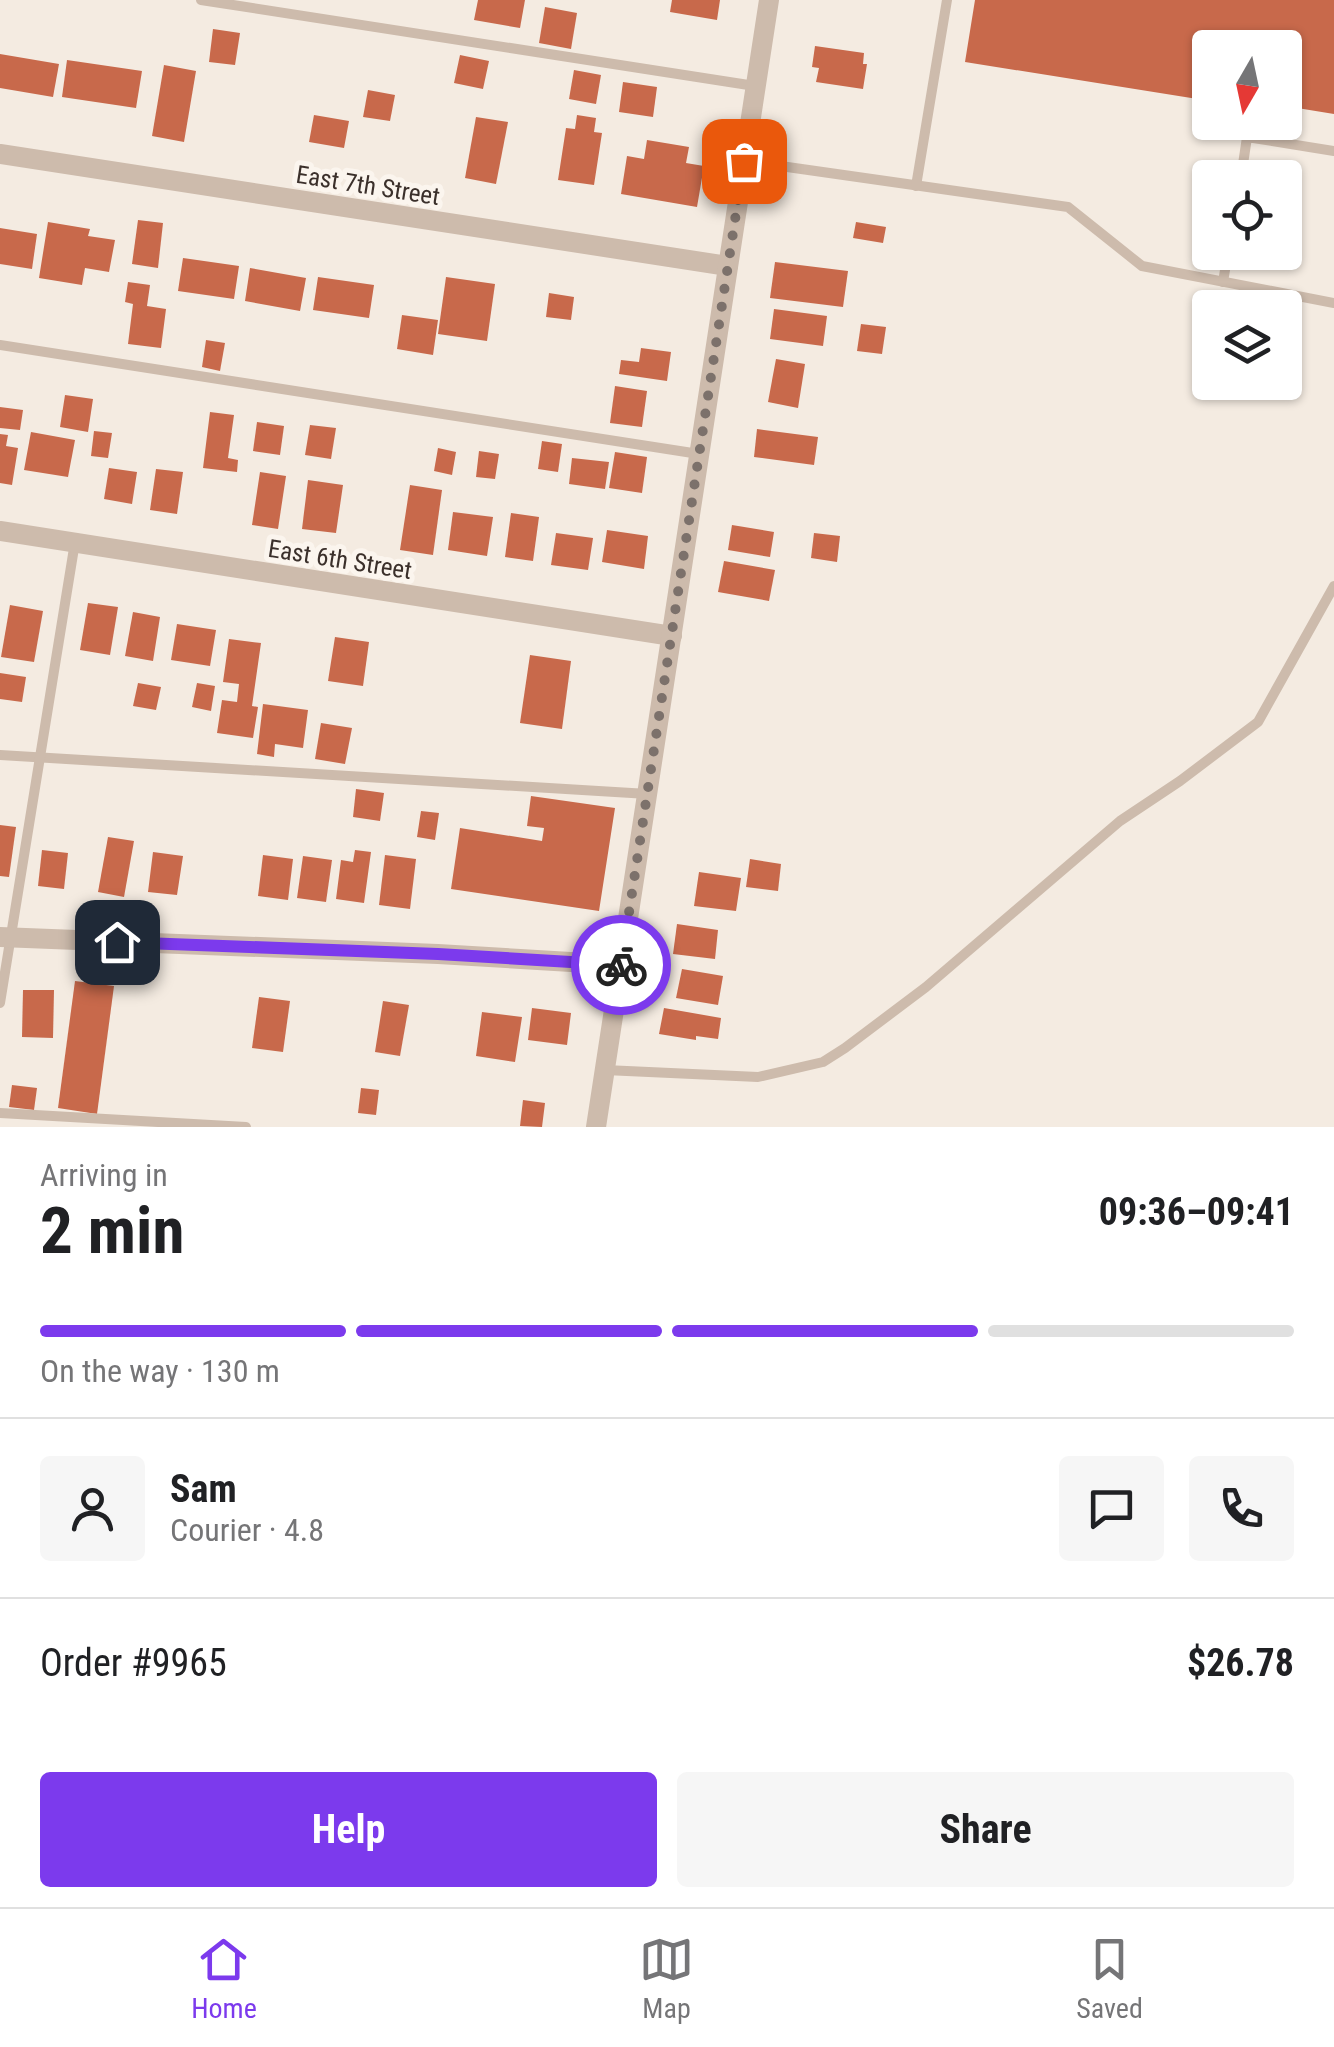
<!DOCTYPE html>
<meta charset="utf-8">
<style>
body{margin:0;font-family:"Roboto Condensed",sans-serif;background:#f6f6f6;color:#202124;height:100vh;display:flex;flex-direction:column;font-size:38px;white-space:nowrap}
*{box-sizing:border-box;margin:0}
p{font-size:32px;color:#757577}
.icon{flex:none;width:55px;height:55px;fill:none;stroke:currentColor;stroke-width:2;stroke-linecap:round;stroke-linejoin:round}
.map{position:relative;height:1127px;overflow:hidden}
.sheet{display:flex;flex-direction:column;background:#fff;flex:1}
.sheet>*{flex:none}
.needle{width:65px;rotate:189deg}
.buttons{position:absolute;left:1192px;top:30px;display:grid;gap:20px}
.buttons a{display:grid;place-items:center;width:110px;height:110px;border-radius:10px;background:#fff;box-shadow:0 2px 8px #0004;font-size:50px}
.pin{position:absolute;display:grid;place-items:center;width:85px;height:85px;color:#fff;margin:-42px;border-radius:20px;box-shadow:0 5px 15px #0006}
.courier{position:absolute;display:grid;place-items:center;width:100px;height:100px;margin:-50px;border:8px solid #7c3aed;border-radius:50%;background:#fff;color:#222;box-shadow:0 2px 12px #0007}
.headline em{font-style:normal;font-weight:700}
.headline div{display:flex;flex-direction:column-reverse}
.headline{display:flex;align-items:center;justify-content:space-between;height:170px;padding:0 40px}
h1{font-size:65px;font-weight:700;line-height:75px}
.bar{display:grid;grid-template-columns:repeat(4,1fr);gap:15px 10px;align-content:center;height:120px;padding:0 40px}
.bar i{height:12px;border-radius:8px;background:#e0e0e0}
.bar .on{background:#7c3aed}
.bar p{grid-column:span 4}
.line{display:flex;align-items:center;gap:25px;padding:0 40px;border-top:2px solid #e0e0e0}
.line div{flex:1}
.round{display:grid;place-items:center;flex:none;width:105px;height:105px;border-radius:10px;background:#f6f6f6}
.cta{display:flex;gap:20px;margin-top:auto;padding:20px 40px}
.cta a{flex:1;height:115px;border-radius:10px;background:#7c3aed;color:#fff;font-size:40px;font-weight:700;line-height:115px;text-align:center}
.cta a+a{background:#f6f6f6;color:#202124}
.tabs{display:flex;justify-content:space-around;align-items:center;height:140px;border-top:2px solid #e0e0e0;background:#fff;font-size:28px;color:#757577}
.tabs a{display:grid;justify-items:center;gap:5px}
.tabs .on{color:#7c3aed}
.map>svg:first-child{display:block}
.building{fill:#c8694b}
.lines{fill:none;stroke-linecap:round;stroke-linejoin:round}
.lane{stroke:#cdbbac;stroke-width:10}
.street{stroke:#cdbbac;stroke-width:20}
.done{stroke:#7c716b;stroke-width:10;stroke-dasharray:0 18}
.route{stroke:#7c3aed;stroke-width:12}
.labels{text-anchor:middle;stroke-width:10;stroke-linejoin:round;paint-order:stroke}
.street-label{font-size:25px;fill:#3b302b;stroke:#fbf5ee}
</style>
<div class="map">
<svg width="1334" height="1127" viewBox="0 0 1334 1127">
<rect width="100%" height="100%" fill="#f4ebe1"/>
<!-- building -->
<g class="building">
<path d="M 478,0 L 525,0 L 520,28 L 474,20 Z"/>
<path d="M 672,0 L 720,0 L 717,20 L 670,12 Z"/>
<path d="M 975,0 L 1334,0 L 1334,114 L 1285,106 L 1285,48 L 1210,48 L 1210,101 L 965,62 Z"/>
<path d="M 545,7 L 577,13 L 571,49 L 539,43 Z"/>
<path d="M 213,29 L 240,33 L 235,65 L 209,62 Z"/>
<path d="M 815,46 L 864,53 L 863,64 L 867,64 L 863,89 L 816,82 L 819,68 L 812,67 Z"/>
<path d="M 0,54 L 59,64 L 53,97 L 0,88 Z"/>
<path d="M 460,55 L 489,61 L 483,89 L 454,83 Z"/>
<path d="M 67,60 L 142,71 L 136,108 L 62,97 Z"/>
<path d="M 164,65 L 196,71 L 184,142 L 152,136 Z"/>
<path d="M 574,70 L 601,75 L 596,104 L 569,99 Z"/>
<path d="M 623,82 L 657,87 L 653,117 L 619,112 Z"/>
<path d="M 368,90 L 395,95 L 390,121 L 363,117 Z"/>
<path d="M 314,115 L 349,121 L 344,148 L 309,142 Z"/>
<path d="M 577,115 L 596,118 L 594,132 L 602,133 L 594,185 L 558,180 L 566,128 L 575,129 Z"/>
<path d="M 476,117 L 508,122 L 496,184 L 465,178 Z"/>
<path d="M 647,140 L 689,147 L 686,163 L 704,166 L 697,207 L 621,194 L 627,156 L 644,159 Z"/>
<path d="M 138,220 L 163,223 L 158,268 L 132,264 Z"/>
<path d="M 48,222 L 90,229 L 88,236 L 115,240 L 109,272 L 85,268 L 82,285 L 39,278 Z"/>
<path d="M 856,222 L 886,227 L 883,243 L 853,238 Z"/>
<path d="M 0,228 L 37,234 L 32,269 L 0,264 Z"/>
<path d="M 183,258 L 239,266 L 234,299 L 178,291 Z"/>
<path d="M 775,262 L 848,271 L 843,307 L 770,298 Z"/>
<path d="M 250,268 L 306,278 L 300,311 L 245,301 Z"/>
<path d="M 318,277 L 374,285 L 369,318 L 313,310 Z"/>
<path d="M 446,277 L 495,284 L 487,341 L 438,334 Z"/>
<path d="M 128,282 L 150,285 L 147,306 L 166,309 L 161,348 L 128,344 L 133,304 L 125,302 Z"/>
<path d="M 549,293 L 574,297 L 571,320 L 546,317 Z"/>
<path d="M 774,309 L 827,316 L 823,346 L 770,339 Z"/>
<path d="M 402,315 L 438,320 L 433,355 L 397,349 Z"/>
<path d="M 861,324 L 886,327 L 882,354 L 857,351 Z"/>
<path d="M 206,340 L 225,343 L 220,371 L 202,367 Z"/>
<path d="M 641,348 L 671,352 L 667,381 L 619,374 L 621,360 L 639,362 Z"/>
<path d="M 776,359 L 805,364 L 798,408 L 768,402 Z"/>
<path d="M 615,386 L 647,391 L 642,427 L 610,423 Z"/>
<path d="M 65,395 L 93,399 L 88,432 L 60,427 Z"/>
<path d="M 0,407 L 23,410 L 20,430 L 0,428 Z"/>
<path d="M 210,412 L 234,415 L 228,458 L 238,460 L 237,472 L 203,468 Z"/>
<path d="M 257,422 L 284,426 L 280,455 L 253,451 Z"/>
<path d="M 310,425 L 336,428 L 331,459 L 305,455 Z"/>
<path d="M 757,429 L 818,437 L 814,465 L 754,457 Z"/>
<path d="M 94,431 L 112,433 L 108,458 L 91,456 Z"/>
<path d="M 31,432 L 75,440 L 68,477 L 24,470 Z"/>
<path d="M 0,434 L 8,435 L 6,446 L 18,448 L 12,485 L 0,483 Z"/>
<path d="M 542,441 L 562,444 L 558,472 L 538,469 Z"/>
<path d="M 438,448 L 456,452 L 452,475 L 434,471 Z"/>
<path d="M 479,451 L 499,454 L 495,479 L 476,477 Z"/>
<path d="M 615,452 L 647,457 L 642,493 L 609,488 Z"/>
<path d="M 572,458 L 609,462 L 605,489 L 569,484 Z"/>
<path d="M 109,468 L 137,472 L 132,504 L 104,499 Z"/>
<path d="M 156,469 L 183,472 L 177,514 L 150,510 Z"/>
<path d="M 260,472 L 286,476 L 278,529 L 252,525 Z"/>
<path d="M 308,480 L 343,485 L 336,533 L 302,529 Z"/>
<path d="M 410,485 L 442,490 L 433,555 L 400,550 Z"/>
<path d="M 453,512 L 493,517 L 487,556 L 448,550 Z"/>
<path d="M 511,513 L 539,517 L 533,561 L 505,557 Z"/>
<path d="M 732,525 L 774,532 L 770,557 L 728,550 Z"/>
<path d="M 607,530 L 648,536 L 644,569 L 602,562 Z"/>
<path d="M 556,533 L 593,538 L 588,570 L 551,565 Z"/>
<path d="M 814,533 L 840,536 L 837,562 L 811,558 Z"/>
<path d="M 724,561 L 775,570 L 769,601 L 718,592 Z"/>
<path d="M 88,603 L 118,607 L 110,655 L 80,650 Z"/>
<path d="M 10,605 L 43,611 L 34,662 L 1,657 Z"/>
<path d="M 133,612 L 160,617 L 153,661 L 125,656 Z"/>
<path d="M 177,624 L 216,630 L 210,666 L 171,660 Z"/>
<path d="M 335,637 L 369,642 L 363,686 L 328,681 Z"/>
<path d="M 229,639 L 261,643 L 252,706 L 258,707 L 253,738 L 217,733 L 222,700 L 237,702 L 239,684 L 223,682 Z"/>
<path d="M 530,655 L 571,661 L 562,729 L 520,723 Z"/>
<path d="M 0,673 L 26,677 L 22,702 L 0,699 Z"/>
<path d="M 138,683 L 161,687 L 156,710 L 133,706 Z"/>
<path d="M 197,683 L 215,686 L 211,711 L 192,707 Z"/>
<path d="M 263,704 L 308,710 L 303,748 L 275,744 L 274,757 L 257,754 Z"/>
<path d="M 321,723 L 352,728 L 345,764 L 315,759 Z"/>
<path d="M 356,789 L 384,793 L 380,821 L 353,817 Z"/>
<path d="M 531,796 L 615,808 L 599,911 L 451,889 L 460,828 L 542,841 L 544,828 L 527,826 Z"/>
<path d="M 421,811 L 439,813 L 435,840 L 417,837 Z"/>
<path d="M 0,825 L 16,827 L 9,877 L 0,876 Z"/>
<path d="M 108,837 L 134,841 L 124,897 L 98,892 Z"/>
<path d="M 42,850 L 68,853 L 64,889 L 38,886 Z"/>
<path d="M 355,850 L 371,852 L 364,903 L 336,899 L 341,860 L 353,862 Z"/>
<path d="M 153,852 L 183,856 L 177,895 L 148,892 Z"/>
<path d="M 263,855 L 293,859 L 288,900 L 258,896 Z"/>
<path d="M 385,855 L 416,859 L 410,909 L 379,905 Z"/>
<path d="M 303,856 L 332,860 L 326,902 L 297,898 Z"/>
<path d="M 750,859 L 781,864 L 778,891 L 746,887 Z"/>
<path d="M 699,872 L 741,878 L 736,911 L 694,906 Z"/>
<path d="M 677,924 L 718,930 L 715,959 L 673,954 Z"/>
<path d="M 682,969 L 723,976 L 718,1005 L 676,998 Z"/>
<path d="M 75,981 L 114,986 L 97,1114 L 58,1108 Z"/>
<path d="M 23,990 L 54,990 L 53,1038 L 22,1037 Z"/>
<path d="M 259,997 L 290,1001 L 283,1052 L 252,1048 Z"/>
<path d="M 383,1001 L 409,1005 L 400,1056 L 375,1052 Z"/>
<path d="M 532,1008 L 571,1013 L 567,1045 L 528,1040 Z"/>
<path d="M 664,1008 L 721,1018 L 718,1039 L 696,1036 L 696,1040 L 659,1034 Z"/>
<path d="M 482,1012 L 522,1017 L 515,1062 L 476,1056 Z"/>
<path d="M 12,1085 L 37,1088 L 34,1110 L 9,1107 Z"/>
<path d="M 361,1088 L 379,1090 L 376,1115 L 358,1113 Z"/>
<path d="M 523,1100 L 545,1103 L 542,1127 L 520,1126 Z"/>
</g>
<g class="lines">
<!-- lane -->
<g class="lane">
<path d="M 201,0 L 755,86"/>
<path d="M 745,161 L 1068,207 L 1142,266 L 1334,303"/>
<path d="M 1241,178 L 1247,137 L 1334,151"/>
<path d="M 916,186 L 947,0"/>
<path d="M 1223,282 L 1228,252"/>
<path d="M 0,345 L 699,454"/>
<path d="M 0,755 L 648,794"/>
<path d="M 0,1003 L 75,542"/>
<path d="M 605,1070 L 758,1077 L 823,1062 L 845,1048 L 926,987 L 1120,821 L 1180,781 L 1258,722 L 1334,586"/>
<path d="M 0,1113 L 246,1127"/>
</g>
<!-- street -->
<g class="street">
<path d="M 0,154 L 728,266"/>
<path d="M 0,531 L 672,636"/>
<path d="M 0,937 L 438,954 L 621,965"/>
<path d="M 596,1127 L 769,0"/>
</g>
</g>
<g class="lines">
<!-- done -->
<path class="done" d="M 621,965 L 744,161"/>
<!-- route -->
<path class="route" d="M 117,942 L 438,954 L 621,965"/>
</g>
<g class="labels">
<!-- street labels -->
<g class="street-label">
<text transform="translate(368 185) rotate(9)" y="9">East 7th Street</text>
<text transform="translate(340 559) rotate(9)" y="9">East 6th Street</text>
</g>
</g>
</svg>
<div class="buttons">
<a><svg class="needle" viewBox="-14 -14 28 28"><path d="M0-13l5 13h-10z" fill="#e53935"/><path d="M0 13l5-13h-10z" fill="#757577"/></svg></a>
<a><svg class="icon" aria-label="locate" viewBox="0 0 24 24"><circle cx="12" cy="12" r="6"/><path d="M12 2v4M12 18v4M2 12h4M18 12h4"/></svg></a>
<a><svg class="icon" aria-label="layers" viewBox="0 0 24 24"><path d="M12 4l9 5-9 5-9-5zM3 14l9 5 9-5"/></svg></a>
</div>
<div class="pin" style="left:744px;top:161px;background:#ea580c"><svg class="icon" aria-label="bag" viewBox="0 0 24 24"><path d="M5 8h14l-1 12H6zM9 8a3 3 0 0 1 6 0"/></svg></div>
<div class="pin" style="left:117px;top:942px;background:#1f2937"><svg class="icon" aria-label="home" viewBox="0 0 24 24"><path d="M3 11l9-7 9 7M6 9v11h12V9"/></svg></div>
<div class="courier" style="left:621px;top:965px"><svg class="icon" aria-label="bike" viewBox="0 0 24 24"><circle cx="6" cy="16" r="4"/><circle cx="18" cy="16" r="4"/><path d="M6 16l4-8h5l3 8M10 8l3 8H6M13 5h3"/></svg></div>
</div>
<section class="sheet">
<div class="headline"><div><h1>2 min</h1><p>Arriving in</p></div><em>09:36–09:41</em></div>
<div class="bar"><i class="on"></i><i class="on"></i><i class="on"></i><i></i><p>On the way · 130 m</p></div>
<div class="line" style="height:180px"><a class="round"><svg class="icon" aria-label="person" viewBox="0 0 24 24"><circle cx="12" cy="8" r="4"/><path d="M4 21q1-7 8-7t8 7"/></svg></a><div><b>Sam</b><p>Courier · 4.8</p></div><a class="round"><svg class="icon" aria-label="chat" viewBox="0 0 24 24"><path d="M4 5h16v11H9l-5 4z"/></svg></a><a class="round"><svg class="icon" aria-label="phone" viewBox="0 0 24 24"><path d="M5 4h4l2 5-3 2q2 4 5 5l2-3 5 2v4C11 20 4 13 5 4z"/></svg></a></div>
<div class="line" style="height:130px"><div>Order #9965</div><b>$26.78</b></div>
<div class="cta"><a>Help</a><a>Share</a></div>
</section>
<nav class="tabs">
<a class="on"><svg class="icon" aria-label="home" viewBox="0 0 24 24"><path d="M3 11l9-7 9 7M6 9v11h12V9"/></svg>Home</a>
<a><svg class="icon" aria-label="map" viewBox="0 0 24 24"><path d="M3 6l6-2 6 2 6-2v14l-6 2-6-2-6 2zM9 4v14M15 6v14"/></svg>Map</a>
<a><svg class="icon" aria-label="saved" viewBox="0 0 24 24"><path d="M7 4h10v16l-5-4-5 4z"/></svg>Saved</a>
</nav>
